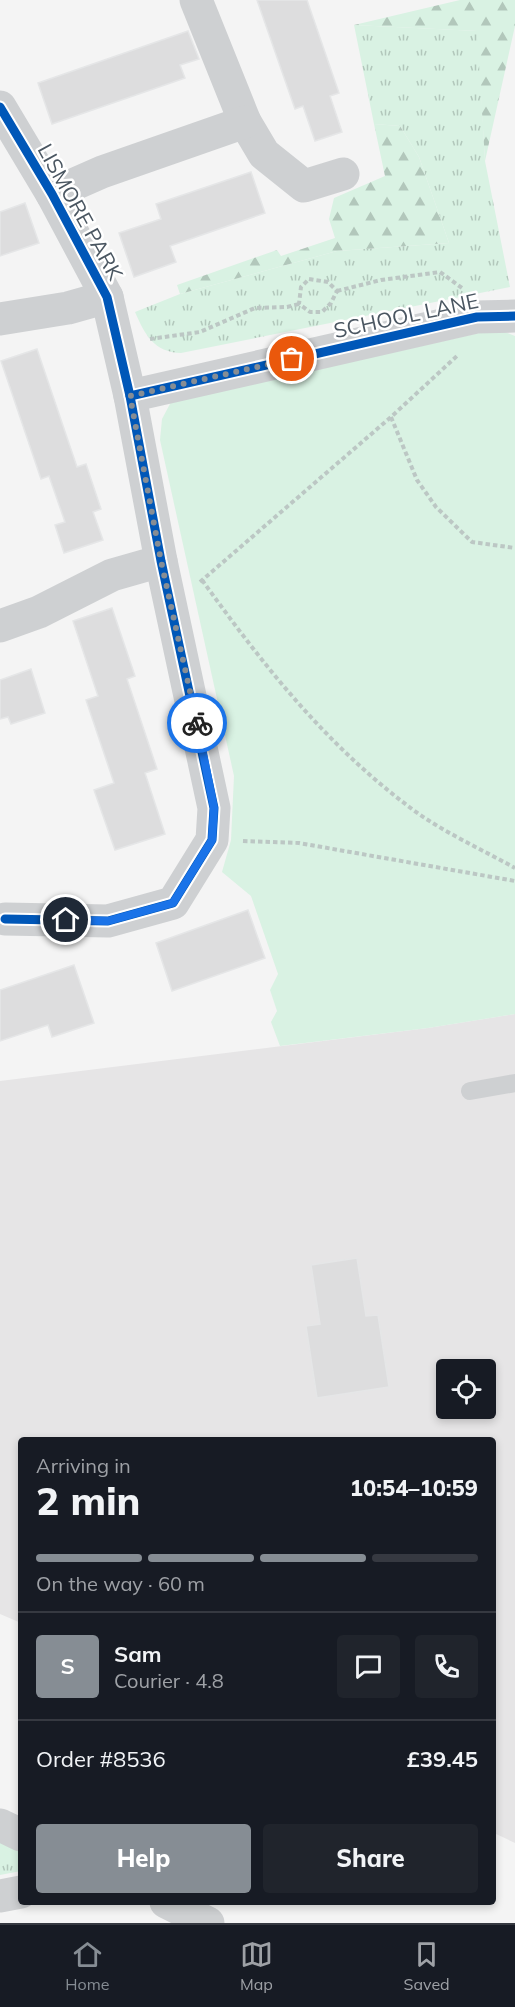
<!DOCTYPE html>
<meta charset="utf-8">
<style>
body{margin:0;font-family:Mulish,sans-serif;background:#20242c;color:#f1f3f6;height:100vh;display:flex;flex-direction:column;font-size:22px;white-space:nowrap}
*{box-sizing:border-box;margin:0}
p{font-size:20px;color:#9ea1a6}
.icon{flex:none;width:33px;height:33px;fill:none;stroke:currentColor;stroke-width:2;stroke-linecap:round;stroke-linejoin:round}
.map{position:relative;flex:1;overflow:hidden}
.sheet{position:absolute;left:18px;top:1437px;width:478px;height:468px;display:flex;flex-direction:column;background:#171b24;border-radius:6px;box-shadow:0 3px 9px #0003}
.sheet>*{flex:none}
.buttons{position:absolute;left:436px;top:1359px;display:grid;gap:12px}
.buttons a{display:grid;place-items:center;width:60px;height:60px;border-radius:6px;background:#171b24;box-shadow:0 3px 9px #0003;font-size:30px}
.pin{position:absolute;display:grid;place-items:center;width:51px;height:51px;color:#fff;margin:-26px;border:3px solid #fff;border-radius:50%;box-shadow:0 2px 6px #0007}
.courier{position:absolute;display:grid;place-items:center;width:60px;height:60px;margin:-30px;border:4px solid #1a73e8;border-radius:50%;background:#fff;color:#222;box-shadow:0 2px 8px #0007}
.summary em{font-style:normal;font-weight:800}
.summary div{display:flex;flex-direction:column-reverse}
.summary{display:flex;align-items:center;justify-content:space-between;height:102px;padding:0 18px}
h1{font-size:39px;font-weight:800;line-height:45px}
.bar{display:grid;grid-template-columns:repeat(4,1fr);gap:9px 6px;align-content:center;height:72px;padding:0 18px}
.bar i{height:8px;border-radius:4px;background:#363941}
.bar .current{background:#868d94}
.bar p{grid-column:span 4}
.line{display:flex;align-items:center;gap:15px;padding:0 18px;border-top:2px solid #363941}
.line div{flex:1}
.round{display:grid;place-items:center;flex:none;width:63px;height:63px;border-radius:6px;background:#20242c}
.action{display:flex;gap:12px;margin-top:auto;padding:12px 18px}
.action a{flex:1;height:69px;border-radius:6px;background:#868d94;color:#fff;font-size:24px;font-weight:800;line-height:69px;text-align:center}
.action a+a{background:#20242c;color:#f1f3f6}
.dock{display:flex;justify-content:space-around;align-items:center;height:84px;border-top:2px solid #363941;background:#171b24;font-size:16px;color:#9ea1a6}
.dock a{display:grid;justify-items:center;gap:3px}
.dock .current{color:#868d94}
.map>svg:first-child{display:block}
.education{fill:#e6e5e6;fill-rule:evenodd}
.grass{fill:url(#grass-tufts)}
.forest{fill:url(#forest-firs)}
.park{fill:#d9f2e3}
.building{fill:#ddddde;stroke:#e5e6e7;stroke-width:1.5}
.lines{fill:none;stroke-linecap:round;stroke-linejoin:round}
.path{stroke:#bcc7c4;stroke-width:4;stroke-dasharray:4.5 3;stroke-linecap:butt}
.lane{stroke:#ced0d2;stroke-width:18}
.street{stroke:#ced0d2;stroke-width:33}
.cycleway-casing{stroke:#fff;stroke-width:13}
.cycleway{stroke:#0057b8;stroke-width:9}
.done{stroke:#868d94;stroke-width:6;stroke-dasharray:0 10.8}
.route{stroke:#1a73e8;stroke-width:8}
.labels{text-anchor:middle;stroke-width:5;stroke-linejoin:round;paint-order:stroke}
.street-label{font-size:21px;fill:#4a5661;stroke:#fff}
</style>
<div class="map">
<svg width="515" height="1923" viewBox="0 0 515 1923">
<defs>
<pattern id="grass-tufts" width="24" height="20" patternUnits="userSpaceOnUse" patternTransform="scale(1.5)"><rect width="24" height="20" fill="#d9f2e3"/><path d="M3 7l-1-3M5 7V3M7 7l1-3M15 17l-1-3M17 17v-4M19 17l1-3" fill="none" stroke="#b2c7bb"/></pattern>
<pattern id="forest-firs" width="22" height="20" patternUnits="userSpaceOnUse" patternTransform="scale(1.5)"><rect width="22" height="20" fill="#d9f2e3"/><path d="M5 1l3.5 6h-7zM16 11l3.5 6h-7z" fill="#b2c7bb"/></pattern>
</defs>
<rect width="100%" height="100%" fill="#f4f4f4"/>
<!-- education -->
<path class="education" d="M 515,1014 L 515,1843 L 494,1833 L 494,1440 L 21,1440 L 21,1623 L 0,1614 L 0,1081 L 428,1028 ZM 447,1370 L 486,1370 L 486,1408 L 447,1408 Z"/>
<!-- grass -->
<g class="grass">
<path d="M 354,25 L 478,31 L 485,161 L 510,287 L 181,353 C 154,352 145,335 135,312 L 180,294 L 337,251 L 449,243 L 419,157 L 400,126 L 374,124 Z"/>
<path d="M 0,1834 L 21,1843 L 21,1871 L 0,1875 Z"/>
</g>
<!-- forest -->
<g class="forest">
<path d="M 460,0 L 515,0 L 515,26 L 485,161 L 477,31 L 354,25 Z"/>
<path d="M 374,124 L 400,126 L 419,157 L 449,243 L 337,251 L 180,294 L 177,285 L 277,250 L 281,256 L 335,238 L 329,219 L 334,198 L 385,176 Z"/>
</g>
<!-- park -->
<path class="park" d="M 497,329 L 515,336 L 515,1014 L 428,1028 L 280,1046 L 271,1022 L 277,1011 L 270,990 L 278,974 L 251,896 L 222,872 L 231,840 L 234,776 L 160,440 L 162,419 L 171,402 Z"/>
<!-- building -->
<g class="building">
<path d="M 257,0 L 307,0 L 339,93 L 330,96 L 342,132 L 315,141 L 303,106 L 295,109 Z"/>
<path d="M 188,31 L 199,59 L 180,65 L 185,78 L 52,124 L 38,83 Z"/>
<path d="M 251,172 L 265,213 L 170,246 L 176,262 L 134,277 L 119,233 L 161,219 L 156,204 Z"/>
<path d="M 25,203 L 39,243 L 0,256 L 0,212 Z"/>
<path d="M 37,349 L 77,467 L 86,464 L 101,509 L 93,512 L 103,540 L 64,553 L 55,525 L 65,522 L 49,476 L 41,479 L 1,361 Z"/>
<path d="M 112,608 L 135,676 L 127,679 L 157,769 L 145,773 L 165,834 L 115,850 L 94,790 L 114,783 L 86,700 L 98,696 L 73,621 Z"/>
<path d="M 31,669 L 45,713 L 11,724 L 8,717 L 0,719 L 0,680 Z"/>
<path d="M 248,910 L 265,958 L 172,991 L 156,943 Z"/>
<path d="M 74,965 L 94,1023 L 52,1037 L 48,1025 L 0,1041 L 0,990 Z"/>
<path d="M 357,1258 L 366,1316 L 378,1315 L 389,1387 L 317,1398 L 306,1326 L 320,1324 L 311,1265 Z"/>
</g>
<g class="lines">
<!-- path -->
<g class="path">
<path d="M 309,279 L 328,282 L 337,291 L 331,303 L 322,312 L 310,312 L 299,304 L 301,287 Z"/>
<path d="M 337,291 L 381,280 L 440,272 L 462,288"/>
<path d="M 150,339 L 200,332 L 255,308 L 287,307 L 299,304"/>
<path d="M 391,417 L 417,480 L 436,507 L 472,542 L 515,548"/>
<path d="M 202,580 C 264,666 326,745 412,809 C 443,832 481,849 515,868"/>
<path d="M 200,582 L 391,417 L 458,355"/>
<path d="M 243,841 L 299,843 L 515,881"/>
</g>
<!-- lane -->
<path class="lane" d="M 470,1091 L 515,1083"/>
<!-- street -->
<g class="street">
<path d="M 196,0 L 245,122 L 264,154 L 304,186 L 343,174"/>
<path d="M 0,107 L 52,194 L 107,297 L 130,396 L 161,561 L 214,808 L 212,840 L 173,903 L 108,921 L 5,919"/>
<path d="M 52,194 L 102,172 L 245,122"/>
<path d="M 0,319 L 68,308 L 107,297"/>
<path d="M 130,396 L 477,317 L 515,316"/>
<path d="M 0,626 L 39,612 L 112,575 L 161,561"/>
<path d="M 0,1825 L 21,1835"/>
<path d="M 0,1896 L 21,1892"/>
<path d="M 166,1902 L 208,1923"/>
</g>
<!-- cycleway casing -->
<g class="cycleway-casing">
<g id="cycleway">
<path d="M 0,107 L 52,194 L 107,297 L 130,396 L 161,561 L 214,808 L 212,840 L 173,903 L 108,921 L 5,919"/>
<path d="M 130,396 L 477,317 L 515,316"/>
</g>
</g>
<!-- cycleway -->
<use href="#cycleway" class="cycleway"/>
</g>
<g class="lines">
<!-- done -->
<path class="done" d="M 197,723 L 161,561 L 130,396 L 292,359"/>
<!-- route -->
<path class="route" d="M 66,920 L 108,921 L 173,903 L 212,840 L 214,808 L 197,723"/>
</g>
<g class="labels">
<!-- street labels -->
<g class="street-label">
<text transform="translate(80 212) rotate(61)" y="7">LISMORE PARK</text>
<text transform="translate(406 316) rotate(-12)" y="7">SCHOOL LANE</text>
</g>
</g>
</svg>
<div class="buttons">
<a><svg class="icon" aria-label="locate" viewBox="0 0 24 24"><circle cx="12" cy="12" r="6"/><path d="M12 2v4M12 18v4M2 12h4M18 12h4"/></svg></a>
</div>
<div class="pin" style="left:292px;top:359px;background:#ea580c"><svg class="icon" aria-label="bag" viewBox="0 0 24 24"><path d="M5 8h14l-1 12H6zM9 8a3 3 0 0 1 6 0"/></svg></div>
<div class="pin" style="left:66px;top:920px;background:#1f2937"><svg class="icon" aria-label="home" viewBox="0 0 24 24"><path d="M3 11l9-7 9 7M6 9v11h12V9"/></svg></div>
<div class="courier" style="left:197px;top:723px"><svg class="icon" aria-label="bike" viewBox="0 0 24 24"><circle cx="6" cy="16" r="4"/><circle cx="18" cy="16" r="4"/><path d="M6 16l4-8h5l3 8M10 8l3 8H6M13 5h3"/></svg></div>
<section class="sheet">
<div class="summary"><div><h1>2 min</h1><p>Arriving in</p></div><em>10:54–10:59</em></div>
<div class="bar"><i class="current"></i><i class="current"></i><i class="current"></i><i></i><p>On the way · 60 m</p></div>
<div class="line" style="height:108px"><b class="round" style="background:#868d94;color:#fff">S</b><div><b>Sam</b><p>Courier · 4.8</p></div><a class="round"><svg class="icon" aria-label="chat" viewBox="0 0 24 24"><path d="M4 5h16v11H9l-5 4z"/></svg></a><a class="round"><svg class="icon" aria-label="phone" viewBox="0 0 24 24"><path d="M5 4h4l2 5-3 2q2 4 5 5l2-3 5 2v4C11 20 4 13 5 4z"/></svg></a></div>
<div class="line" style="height:78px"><div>Order #8536</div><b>£39.45</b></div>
<div class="action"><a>Help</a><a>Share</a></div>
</section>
</div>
<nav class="dock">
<a class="current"><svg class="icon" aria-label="home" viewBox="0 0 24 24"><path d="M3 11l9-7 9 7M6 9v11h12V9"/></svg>Home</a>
<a><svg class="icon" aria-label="map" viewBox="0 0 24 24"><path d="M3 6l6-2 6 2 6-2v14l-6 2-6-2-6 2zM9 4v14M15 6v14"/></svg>Map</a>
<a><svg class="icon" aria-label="saved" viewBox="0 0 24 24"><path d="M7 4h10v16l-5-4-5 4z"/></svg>Saved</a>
</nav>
